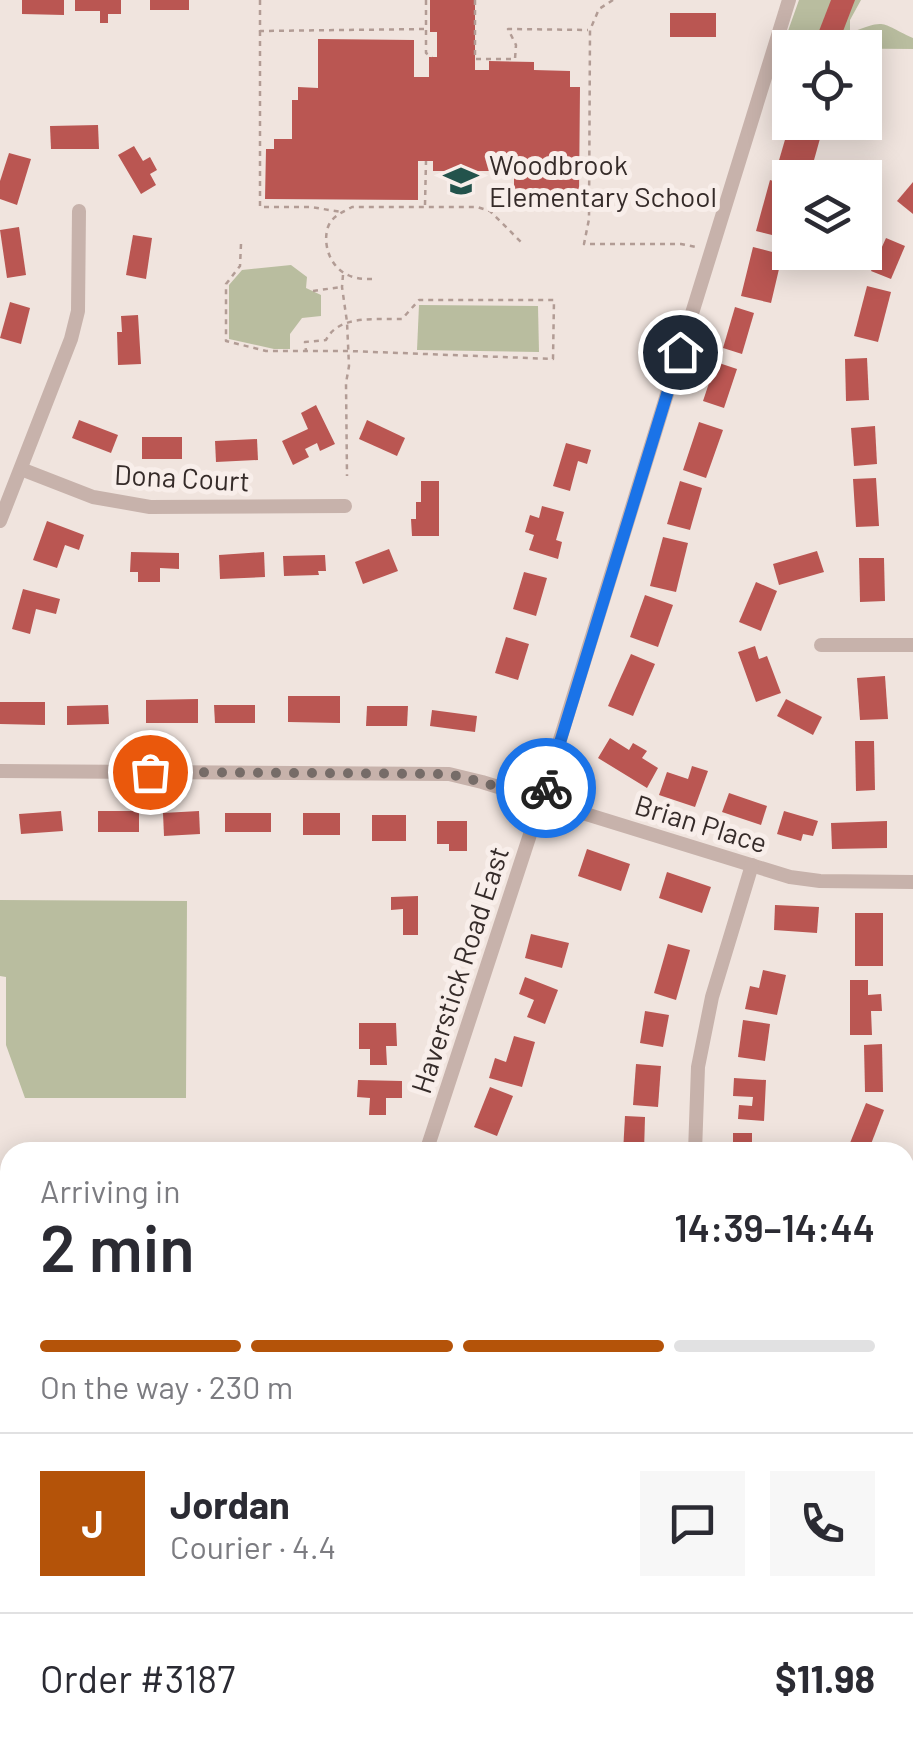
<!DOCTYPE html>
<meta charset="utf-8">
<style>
body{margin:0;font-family:Barlow,sans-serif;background:#f7f7f7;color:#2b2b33;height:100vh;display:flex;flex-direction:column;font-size:38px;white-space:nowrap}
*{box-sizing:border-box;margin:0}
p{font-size:32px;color:#7c7c81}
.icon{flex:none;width:55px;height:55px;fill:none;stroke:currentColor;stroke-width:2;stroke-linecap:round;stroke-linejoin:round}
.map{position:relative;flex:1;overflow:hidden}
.panel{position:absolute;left:0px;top:1142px;width:915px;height:622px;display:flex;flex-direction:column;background:#fff;border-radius:30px 30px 0 0;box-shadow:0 5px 25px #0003}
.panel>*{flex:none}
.tools{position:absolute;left:772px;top:30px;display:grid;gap:20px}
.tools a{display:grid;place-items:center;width:110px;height:110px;border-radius:0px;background:#fff;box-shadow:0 5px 25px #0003;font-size:50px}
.pin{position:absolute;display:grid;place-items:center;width:85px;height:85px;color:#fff;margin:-42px;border:5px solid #fff;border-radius:50%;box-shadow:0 2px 10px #0007}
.courier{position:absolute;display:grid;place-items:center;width:100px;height:100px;margin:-50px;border:8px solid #1a73e8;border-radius:50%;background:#fff;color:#222;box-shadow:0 2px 12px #0007}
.head em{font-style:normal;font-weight:600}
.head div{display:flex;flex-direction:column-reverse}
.head{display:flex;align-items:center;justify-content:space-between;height:170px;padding:0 40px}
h1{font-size:65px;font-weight:600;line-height:75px}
.bar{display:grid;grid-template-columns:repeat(4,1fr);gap:15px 10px;align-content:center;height:120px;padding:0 40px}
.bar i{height:12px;border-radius:8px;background:#e1e1e2}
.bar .current{background:#b45309}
.bar p{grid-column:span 4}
.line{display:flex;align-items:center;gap:25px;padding:0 40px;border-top:2px solid #e1e1e2}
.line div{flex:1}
.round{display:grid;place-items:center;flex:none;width:105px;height:105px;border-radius:0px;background:#f7f7f7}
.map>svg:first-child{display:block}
.green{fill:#b9bd9f}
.building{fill:#ba5652}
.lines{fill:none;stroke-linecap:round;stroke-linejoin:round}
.path{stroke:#b29c95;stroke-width:2.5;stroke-dasharray:5 5;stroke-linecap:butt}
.minor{stroke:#c7b2ab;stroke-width:14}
.done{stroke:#766c68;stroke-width:10;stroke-dasharray:0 18}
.route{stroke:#1a73e8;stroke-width:12}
.labels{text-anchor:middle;stroke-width:10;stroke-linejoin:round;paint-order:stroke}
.poi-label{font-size:28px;fill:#352b29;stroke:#f8eeea;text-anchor:start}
.street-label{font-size:28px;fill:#352b29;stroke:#f8eeea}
</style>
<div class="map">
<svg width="913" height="1763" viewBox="0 0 913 1763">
<rect width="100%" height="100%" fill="#f0e4de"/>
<!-- green -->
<g class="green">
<path d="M 799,0 L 861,0 L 850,20 L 850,33 C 887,18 880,23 913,38 L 913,49 L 790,48 L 790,56 L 778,59 Z"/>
<path d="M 291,265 L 307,277 L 306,288 L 321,295 L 321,316 L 302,318 L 290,334 L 290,349 L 274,349 L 229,339 L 229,285 L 242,270 Z"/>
<path d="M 419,305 L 538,306 L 539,352 L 417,350 Z"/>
<path d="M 0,900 L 187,901 L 186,1098 L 25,1098 L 6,1045 L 6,977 L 0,976 Z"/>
</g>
<!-- building -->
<g class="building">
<path d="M 22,0 L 64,0 L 64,15 L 22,14 Z"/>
<path d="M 75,0 L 121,0 L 121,14 L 108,14 L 108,23 L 100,23 L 100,11 L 75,11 Z"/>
<rect x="150" y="0" width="39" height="10"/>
<path d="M 430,0 L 475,0 L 475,70 L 489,70 L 489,61 L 534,62 L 534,70 L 570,71 L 570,87 L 580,87 L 579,195 L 514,194 L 514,171 L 433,171 L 433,161 L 418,161 L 418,200 L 265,199 L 266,149 L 274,149 L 274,139 L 292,139 L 292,100 L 298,100 L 298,87 L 318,88 L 318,39 L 414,40 L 414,77 L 429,77 L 429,57 L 437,57 L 437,32 L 430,32 Z"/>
<path d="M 831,0 L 855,0 L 840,39 L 819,31 Z"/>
<rect x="670" y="13" width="46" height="24"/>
<path d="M 98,125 L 99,149 L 51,149 L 50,126 Z"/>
<path d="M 789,126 L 821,135 L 809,178 L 790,179 L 775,174 Z"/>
<path d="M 134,146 L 143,161 L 150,157 L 157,170 L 150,174 L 156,185 L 141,194 L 118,155 Z"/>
<path d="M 9,153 L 31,159 L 17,205 L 0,199 L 0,181 Z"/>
<path d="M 770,180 L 790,186 L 787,197 L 790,198 L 790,218 L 782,216 L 776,236 L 756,231 Z"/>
<path d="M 913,182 L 913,214 L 897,201 Z"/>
<path d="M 19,227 L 26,275 L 7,278 L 0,230 Z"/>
<path d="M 133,235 L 152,238 L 146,279 L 126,275 Z"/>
<path d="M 886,238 L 905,246 L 891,279 L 871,271 Z"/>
<path d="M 753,247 L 776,253 L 772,267 L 779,269 L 771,303 L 741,296 Z"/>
<path d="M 867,286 L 891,292 L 878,342 L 854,336 Z"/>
<path d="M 10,302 L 30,308 L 21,344 L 0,338 Z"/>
<path d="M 735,307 L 754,313 L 742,354 L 723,348 Z"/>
<path d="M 138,315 L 141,364 L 118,365 L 117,332 L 122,332 L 121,316 Z"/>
<path d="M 867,358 L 869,400 L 846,401 L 845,359 Z"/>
<path d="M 716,362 L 737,369 L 724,408 L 703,401 Z"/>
<path d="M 316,405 L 335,444 L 320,451 L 317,443 L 305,449 L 309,457 L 293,465 L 282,441 L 308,429 L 301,413 Z"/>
<path d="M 79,420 L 118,435 L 111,453 L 72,438 Z"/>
<path d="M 367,420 L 405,438 L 397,456 L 359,439 Z"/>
<path d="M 699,422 L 723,430 L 706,478 L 683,470 Z"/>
<path d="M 875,426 L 877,464 L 854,466 L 851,428 Z"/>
<rect x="142" y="437" width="40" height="22"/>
<path d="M 257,439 L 258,460 L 216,462 L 215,441 Z"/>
<path d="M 566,443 L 591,450 L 587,464 L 578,461 L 570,491 L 553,486 Z"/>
<path d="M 876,478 L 879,526 L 856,527 L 853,479 Z"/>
<path d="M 421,481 L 439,481 L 439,536 L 412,536 L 411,519 L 416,519 L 416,502 L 421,502 Z"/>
<path d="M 680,481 L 702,488 L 690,530 L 667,524 Z"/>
<path d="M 542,506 L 564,512 L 556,540 L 562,542 L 558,559 L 529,550 L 534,535 L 525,532 L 530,515 L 539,518 Z"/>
<path d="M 47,521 L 84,535 L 79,550 L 65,545 L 57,568 L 33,560 Z"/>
<path d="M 663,537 L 688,543 L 676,592 L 650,586 Z"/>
<path d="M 389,549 L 398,571 L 363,584 L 355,562 Z"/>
<path d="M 817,551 L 824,572 L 779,585 L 773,564 Z"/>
<path d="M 131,552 L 179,553 L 179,569 L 160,568 L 160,582 L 138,582 L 138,572 L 130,572 Z"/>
<path d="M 264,552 L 265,577 L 220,579 L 219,555 Z"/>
<path d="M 325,555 L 326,571 L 318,571 L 319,575 L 284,576 L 283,556 Z"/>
<path d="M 859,558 L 884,558 L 885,601 L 860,602 Z"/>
<path d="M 524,572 L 547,578 L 536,616 L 513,609 Z"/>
<path d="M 756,582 L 777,591 L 761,631 L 739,622 Z"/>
<path d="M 23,589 L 60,599 L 56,614 L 36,609 L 30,634 L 12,629 Z"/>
<path d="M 645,595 L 673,605 L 658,647 L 630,637 Z"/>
<path d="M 506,637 L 529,644 L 518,680 L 495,673 Z"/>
<path d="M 755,646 L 759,659 L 767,656 L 781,693 L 756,702 L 738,652 Z"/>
<path d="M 631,654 L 655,664 L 633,716 L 608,706 Z"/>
<path d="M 885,676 L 888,719 L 860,720 L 857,678 Z"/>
<path d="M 288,696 L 340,696 L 340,723 L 288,722 Z"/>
<path d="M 198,699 L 198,723 L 146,723 L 146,700 Z"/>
<path d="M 786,699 L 822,717 L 813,735 L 777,716 Z"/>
<path d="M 0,702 L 45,702 L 45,725 L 0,724 Z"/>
<path d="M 108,705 L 109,724 L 67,725 L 67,706 Z"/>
<path d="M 214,705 L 255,705 L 255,723 L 215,723 Z"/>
<path d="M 367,706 L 408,706 L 407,726 L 366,726 Z"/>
<path d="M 432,710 L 477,716 L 475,732 L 430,726 Z"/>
<path d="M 610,738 L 629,750 L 633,743 L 647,751 L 642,758 L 658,768 L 647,788 L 598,758 Z"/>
<path d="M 855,741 L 874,741 L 875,790 L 856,791 Z"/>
<path d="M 692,766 L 708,771 L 695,807 L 659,795 L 667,772 L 688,779 Z"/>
<path d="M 729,793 L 767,806 L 761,825 L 722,812 Z"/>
<path d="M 61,811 L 63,831 L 21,834 L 19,814 Z"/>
<rect x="98" y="811" width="41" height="21"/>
<path d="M 199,811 L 200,834 L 164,836 L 163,813 Z"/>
<path d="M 784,811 L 818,821 L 813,836 L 803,834 L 801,841 L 777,834 Z"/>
<rect x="225" y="813" width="46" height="19"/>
<rect x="303" y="813" width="37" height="22"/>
<rect x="372" y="815" width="34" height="26"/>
<path d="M 437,821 L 467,821 L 467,851 L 449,851 L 449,844 L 437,844 Z"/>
<path d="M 887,821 L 887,848 L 832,849 L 831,823 Z"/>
<path d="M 587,849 L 630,864 L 621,891 L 578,876 Z"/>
<path d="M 667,872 L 711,887 L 702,913 L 659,898 Z"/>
<path d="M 418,896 L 418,935 L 403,935 L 403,909 L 391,910 L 391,897 Z"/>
<path d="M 775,905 L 819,907 L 817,933 L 774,930 Z"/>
<rect x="855" y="913" width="28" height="53"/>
<path d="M 531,934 L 569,943 L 562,968 L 525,958 Z"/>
<path d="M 668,944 L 690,950 L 676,1000 L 654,993 Z"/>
<path d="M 763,970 L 786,975 L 777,1015 L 745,1009 L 750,986 L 759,988 Z"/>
<path d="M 525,977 L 558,990 L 545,1024 L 527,1017 L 534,1000 L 519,994 Z"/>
<path d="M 850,980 L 868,980 L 868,995 L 881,994 L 882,1011 L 871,1011 L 872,1035 L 850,1035 Z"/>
<path d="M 645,1011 L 669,1015 L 663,1047 L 640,1043 Z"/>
<path d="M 743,1020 L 770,1024 L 765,1061 L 738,1057 Z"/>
<path d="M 359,1023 L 396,1023 L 397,1046 L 386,1046 L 387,1065 L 370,1065 L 370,1049 L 359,1049 Z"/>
<path d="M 514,1036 L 535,1042 L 522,1087 L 489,1078 L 495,1058 L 506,1062 Z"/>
<path d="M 882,1044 L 883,1092 L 865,1092 L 864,1045 Z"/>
<path d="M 636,1064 L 661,1066 L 658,1107 L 633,1105 Z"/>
<path d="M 734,1078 L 766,1080 L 764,1121 L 738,1119 L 739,1105 L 752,1106 L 753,1097 L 733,1096 Z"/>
<path d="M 358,1080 L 402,1081 L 402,1098 L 386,1098 L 386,1115 L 369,1115 L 370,1098 L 357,1097 Z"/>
<path d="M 490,1087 L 513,1096 L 497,1136 L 474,1127 Z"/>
<path d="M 866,1103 L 884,1110 L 868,1152 L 860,1152 L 848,1148 Z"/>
<path d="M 625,1116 L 645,1117 L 644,1152 L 623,1152 Z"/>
<rect x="733" y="1133" width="19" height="19"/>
<path d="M 905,1202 L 913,1205 L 913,1240 L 905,1238 Z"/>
<rect x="57" y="1755" width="43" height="8"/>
<rect x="137" y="1755" width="40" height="8"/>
<path d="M 464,1755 L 509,1755 L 512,1763 L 467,1763 Z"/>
<rect x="812" y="1755" width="42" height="8"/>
<rect x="611" y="1756" width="40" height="7"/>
</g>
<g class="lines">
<!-- path -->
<g class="path">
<path d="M 260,0 L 260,31 L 426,29"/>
<path d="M 426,0 L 426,53 L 432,57"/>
<path d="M 475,0 L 475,59 L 515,59 L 516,45 L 508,29 L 588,30"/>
<path d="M 613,0 L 599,9 L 590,30 L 589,219 L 584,244 L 681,244 L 696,247"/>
<path d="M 260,31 L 260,207 L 311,207 L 341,212"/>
<path d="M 425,205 L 426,161"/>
<path d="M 241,244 L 240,266 L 226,284 L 226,341 L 266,351 L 349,351 L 553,359 L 554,300 L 419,300 L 402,319 C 377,320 339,314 326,340 L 305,342 L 306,351"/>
<path d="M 343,275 L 342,287 L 347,322 L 349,366 L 346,383 L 347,476"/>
<path d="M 372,279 C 364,279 356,279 348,275 C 331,268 322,245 328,227 C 332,216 343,212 352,207 L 477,207 L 490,211 L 524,245"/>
<path d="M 313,291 L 341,287"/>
</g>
<!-- minor -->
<g class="minor">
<path d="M 21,469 L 93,497 L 150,507 L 345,506"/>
<path d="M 0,521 L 71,339 L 78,311 L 79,211"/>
<path d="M 821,645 L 913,645"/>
<path d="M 0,771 L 449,774 L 482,782 L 790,877 L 820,881 L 913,882"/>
<path d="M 426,1152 L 541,801 L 789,0"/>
<path d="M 695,1152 L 698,1067 L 712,997 L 752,865"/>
<path d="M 0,1279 L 10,1279"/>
<path d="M 0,1573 L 10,1573"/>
<path d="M 910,1609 L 911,1448 L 913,1425"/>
<path d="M 220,1763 L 220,1755"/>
</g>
</g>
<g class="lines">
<!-- done -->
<path class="done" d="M 150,772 L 449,774 L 482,782 L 541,801 L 546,788"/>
<!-- route -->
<path class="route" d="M 546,788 L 680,352"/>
</g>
<!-- icons -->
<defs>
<g id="school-bare" transform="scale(2.7)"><path d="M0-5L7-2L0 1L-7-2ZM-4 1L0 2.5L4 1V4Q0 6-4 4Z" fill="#23534c" stroke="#f8eeea" stroke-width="2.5" paint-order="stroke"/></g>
</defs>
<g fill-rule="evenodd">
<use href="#school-bare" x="461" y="181"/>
</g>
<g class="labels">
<!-- poi labels -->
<g class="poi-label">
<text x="489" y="175">Woodbrook<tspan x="489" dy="32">Elementary School</tspan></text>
</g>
<!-- street labels -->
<g class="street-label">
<text transform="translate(182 478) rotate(3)" y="10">Dona Court</text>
<text transform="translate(701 824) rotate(17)" y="10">Brian Place</text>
<text transform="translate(460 970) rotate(-72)" y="10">Haverstick Road East</text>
</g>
</g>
</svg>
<div class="tools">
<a><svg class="icon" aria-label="locate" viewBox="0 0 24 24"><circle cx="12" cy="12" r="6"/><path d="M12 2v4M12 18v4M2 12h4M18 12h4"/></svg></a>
<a><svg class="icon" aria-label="layers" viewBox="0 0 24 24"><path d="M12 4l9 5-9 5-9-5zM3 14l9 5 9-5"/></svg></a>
</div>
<div class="pin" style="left:150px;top:772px;background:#ea580c"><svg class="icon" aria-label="bag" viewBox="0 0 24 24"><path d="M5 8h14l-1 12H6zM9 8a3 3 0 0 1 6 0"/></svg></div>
<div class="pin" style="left:680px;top:352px;background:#1f2937"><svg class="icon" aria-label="home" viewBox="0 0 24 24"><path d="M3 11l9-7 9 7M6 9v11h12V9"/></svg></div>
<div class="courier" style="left:546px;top:788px"><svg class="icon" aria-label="bike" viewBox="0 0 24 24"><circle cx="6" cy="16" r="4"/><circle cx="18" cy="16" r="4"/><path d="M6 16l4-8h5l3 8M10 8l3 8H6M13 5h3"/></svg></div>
<section class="panel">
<div class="head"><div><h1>2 min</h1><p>Arriving in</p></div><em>14:39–14:44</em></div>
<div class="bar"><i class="current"></i><i class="current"></i><i class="current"></i><i></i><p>On the way · 230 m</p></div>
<div class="line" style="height:180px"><b class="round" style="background:#b45309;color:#fff">J</b><div><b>Jordan</b><p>Courier · 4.4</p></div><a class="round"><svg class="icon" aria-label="chat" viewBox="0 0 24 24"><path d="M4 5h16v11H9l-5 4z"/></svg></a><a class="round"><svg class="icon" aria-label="phone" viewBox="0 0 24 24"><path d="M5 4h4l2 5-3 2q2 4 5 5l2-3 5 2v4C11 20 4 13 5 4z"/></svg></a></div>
<div class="line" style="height:130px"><div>Order #3187</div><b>$11.98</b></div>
</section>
</div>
